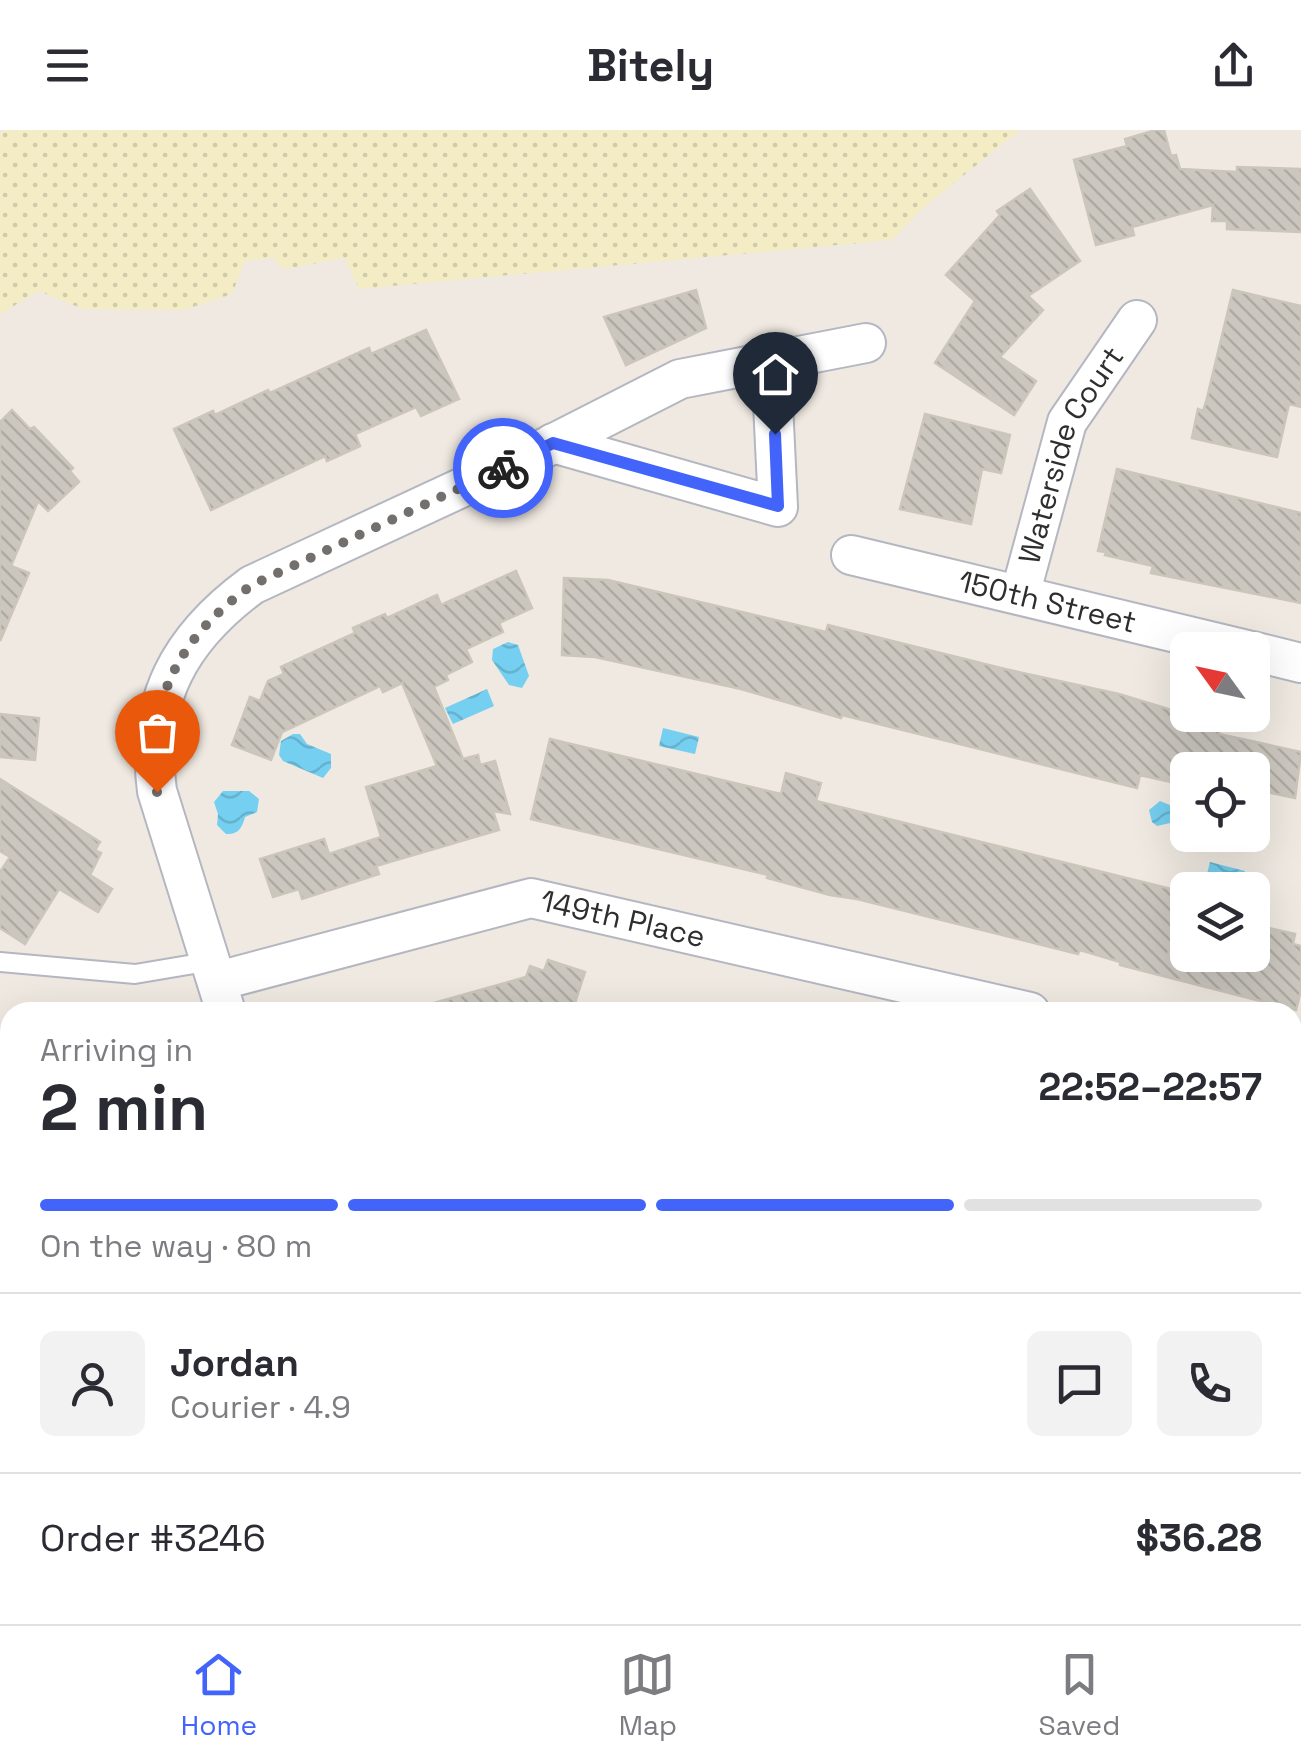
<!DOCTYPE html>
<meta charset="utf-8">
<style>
body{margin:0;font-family:"Space Grotesk",sans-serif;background:#f2f2f3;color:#2b2b33;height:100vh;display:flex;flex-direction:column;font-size:38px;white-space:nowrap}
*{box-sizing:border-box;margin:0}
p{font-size:32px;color:#7c7c81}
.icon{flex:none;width:55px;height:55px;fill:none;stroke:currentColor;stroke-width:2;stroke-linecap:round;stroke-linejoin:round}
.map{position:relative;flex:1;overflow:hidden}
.side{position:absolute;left:0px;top:872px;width:1302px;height:622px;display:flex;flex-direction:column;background:#fff;border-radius:30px 30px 0 0;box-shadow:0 10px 40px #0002}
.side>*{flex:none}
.needle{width:65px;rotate:303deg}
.controls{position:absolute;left:1170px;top:502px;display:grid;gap:20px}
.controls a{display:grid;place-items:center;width:100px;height:100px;border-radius:15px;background:#fff;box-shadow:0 10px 40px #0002;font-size:50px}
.pin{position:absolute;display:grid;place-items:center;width:85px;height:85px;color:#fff;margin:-102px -42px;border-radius:50% 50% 50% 0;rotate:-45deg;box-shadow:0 0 10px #0007}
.pin .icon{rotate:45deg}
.courier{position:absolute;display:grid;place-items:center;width:100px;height:100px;margin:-50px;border:8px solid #4264fb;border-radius:50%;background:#fff;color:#222;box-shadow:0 2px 12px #0007}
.headline em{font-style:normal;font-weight:700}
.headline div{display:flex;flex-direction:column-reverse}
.headline{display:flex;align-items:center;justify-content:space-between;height:170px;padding:0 40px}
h1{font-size:65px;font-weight:700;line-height:75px}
.bar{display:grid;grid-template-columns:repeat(4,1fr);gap:15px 10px;align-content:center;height:120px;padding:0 40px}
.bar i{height:12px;border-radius:8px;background:#e1e1e2}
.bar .on{background:#4264fb}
.bar p{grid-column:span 4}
.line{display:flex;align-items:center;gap:25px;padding:0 40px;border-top:2px solid #e1e1e2}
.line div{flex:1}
.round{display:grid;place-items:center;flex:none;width:105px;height:105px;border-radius:15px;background:#f2f2f3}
header{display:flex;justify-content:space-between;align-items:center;height:130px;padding:0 40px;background:#fff;font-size:45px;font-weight:700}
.tab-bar{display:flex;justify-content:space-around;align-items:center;height:140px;border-top:2px solid #e1e1e2;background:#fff;font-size:28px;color:#7c7c81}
.tab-bar a{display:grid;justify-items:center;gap:5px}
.tab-bar .on{color:#4264fb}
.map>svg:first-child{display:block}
.sand{fill:url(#sand-dots)}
.water{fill:url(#water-waves)}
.building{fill:url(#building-back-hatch);stroke:#cbc5ba;stroke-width:2.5}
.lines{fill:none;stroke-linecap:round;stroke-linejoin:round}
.service-casing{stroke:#b4b7c1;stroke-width:22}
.minor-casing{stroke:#b4b7c1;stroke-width:42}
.service{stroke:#fff;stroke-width:18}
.minor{stroke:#fff;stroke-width:38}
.done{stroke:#726f6d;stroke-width:10;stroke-dasharray:0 18}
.route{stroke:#4264fb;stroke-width:12}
.labels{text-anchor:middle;stroke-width:8;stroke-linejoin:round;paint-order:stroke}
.street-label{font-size:30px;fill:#2e2e2e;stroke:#fff}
</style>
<header><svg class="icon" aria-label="menu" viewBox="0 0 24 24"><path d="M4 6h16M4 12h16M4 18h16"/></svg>Bitely<svg class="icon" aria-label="share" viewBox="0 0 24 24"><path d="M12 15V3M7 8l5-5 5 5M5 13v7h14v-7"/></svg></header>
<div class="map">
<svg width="1301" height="1494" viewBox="0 0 1301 1494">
<defs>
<pattern id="sand-dots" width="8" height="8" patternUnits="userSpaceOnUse" patternTransform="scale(2.5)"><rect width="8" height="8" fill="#f3ecc5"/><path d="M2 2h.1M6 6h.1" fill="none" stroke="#d1cbaa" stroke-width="1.8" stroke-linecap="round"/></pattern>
<pattern id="water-waves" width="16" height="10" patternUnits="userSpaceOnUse" patternTransform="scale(2.5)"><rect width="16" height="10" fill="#75cff0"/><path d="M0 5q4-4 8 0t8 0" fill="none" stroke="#66b2ce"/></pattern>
<pattern id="building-back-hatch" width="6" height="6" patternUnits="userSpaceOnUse" patternTransform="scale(2.5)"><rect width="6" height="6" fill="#cbc7bf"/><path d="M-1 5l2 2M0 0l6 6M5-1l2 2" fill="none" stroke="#afaba4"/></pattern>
</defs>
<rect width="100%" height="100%" fill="#efe9e1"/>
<!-- sand -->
<g class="sand">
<path d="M 6,0 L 1020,0 L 922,79 L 892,110 L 359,159 L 345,128 L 284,139 L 272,128 L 245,131 L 232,164 L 184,180 L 83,179 L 39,161 L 0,184 L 0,4 Z"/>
<path d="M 0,1356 L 10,1368 L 10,1442 L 0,1420 Z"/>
</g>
<!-- water -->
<g class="water">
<path d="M 508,512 L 518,515 L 529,546 L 522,558 L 509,555 L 492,530 L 493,519 Z"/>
<path d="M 487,559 L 494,576 L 453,594 L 445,578 Z"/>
<path d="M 663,598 L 699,607 L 695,624 L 659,616 Z"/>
<path d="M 293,604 L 300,604 L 307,614 L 331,624 L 331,638 L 323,648 L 283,631 L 279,625 L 281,611 Z"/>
<path d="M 223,661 L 249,661 L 259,669 L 257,682 L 245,687 C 242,698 238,705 226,704 L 217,695 L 218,684 L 214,672 Z"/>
<path d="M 1160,671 L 1187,682 L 1187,699 L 1180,701 L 1170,693 L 1157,696 L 1152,692 L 1149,680 Z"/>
<path d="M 1210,732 L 1245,741 L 1240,760 L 1205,752 Z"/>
<path d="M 0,1420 L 10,1442 L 10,1485 L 30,1485 L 34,1494 L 0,1494 Z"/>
</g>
<!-- building -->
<g class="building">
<path d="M 1156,0 L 1164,0 L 1171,26 L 1176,25 L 1180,39 L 1237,42 L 1237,37 L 1301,39 L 1301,102 L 1227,99 L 1227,91 L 1212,91 L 1213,75 L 1132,97 L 1134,105 L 1096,115 L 1074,30 L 1127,16 L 1125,9 Z"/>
<path d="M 1030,59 L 1080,131 L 1028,166 L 1043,180 L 1000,227 L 1036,251 L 1014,285 L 935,233 L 975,171 L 946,145 L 1000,85 L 997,81 Z"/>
<path d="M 696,160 L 706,198 L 626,235 L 604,187 Z"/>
<path d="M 1233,160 L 1301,176 L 1301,277 L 1289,274 L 1277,327 L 1192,308 L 1198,279 L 1203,281 L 1206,272 Z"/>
<path d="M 426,200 L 459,269 L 421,286 L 416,277 L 355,304 L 360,316 L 327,331 L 325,326 L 211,380 L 174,299 L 213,281 L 215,285 L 268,260 L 270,263 L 369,218 L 371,224 Z"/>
<path d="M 12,280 L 30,299 L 34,297 L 73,338 L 70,341 L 79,352 L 48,381 L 38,371 L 11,436 L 29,443 L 0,511 L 0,292 Z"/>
<path d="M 925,284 L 1010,305 L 1001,343 L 982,339 L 971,394 L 900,379 Z"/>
<path d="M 1117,339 L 1301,383 L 1301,473 L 1151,443 L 1153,436 L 1105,425 L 1106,422 L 1098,421 Z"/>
<path d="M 516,441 L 532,478 L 499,493 L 503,502 L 466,519 L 472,532 L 446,545 L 448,550 L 434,557 L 463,629 L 478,625 L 480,635 L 495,631 L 510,684 L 493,681 L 499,700 L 376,736 L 379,744 L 302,769 L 299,759 L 273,767 L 260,729 L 324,709 L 329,724 L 381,707 L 366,657 L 437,636 L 402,553 L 383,562 L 380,556 L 282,602 L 271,630 L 232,615 L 250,567 L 260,571 L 268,551 L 284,544 L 281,537 L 355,503 L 353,498 L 385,484 L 387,488 L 437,465 L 441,475 Z"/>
<path d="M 564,448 L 608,450 L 826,502 L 828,495 L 1005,539 L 1119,564 L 1188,585 L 1224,585 L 1219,604 L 1301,622 L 1295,668 L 1252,659 L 1252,640 L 1188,640 L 1188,656 L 1140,645 L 1137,658 L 842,585 L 841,588 L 741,559 L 595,527 L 562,525 Z"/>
<path d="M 0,584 L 39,588 L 35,630 L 0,627 Z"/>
<path d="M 550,609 L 781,664 L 786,643 L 821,653 L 816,671 L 1183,762 L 1168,825 L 1252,825 L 1252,794 L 1295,804 L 1293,814 L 1301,816 L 1301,860 L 1296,880 L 1120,835 L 1120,832 L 1080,820 L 1078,824 L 857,769 L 830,765 L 767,748 L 768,745 L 531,689 Z"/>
<path d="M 0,649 L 100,712 L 95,720 L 101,723 L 90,745 L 112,759 L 98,782 L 59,759 L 25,814 L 0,798 L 0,742 L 10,727 L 0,721 Z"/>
<path d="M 548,830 L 585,842 L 572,882 L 428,882 L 427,875 L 526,847 L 530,836 L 544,841 Z"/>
</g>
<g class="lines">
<!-- service casing -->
<g class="service-casing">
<path id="service" d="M 0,832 L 135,844 L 212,831"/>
</g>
<!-- minor casing -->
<g class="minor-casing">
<g id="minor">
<path d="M 553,313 L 778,377 L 771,232"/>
<path id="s1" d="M 851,425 L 1247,520"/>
<path id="s2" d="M 1020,465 L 1067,292 L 1137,190"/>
<path d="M 1252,521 L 1301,533"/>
<path id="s3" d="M 218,851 L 531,768 L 1030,882"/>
<path d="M 226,882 L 157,661 C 145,570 180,508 252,455 L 521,330 L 680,249 L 866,213"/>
<path d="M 1292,944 L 1301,946"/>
<path d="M 1292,1300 L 1301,1301"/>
<path d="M 390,1485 L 392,1494"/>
</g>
</g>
<!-- service -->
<use href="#service" class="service"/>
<!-- minor -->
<use href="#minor" class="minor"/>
</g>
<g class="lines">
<!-- done -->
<path class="done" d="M 157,662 C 145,570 179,508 252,455 L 503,338"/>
<!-- route -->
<path class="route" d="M 503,338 L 553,313 L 778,376 L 775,304"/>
</g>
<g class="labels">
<!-- street labels -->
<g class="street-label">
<text dy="10" stroke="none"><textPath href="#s2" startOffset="150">Waterside Court</textPath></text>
<text dy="10" stroke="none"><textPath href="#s1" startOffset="202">150th Street</textPath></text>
<text dy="10" stroke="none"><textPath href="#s3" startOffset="418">149th Place</textPath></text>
</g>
</g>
</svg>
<div class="controls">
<a><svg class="needle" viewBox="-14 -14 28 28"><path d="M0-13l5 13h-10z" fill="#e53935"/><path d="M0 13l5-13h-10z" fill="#7c7c81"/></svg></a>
<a><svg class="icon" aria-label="locate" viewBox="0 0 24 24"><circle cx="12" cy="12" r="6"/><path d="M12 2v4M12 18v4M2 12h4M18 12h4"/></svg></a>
<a><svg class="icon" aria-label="layers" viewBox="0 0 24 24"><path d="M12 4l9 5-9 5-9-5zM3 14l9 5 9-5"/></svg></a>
</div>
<div class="pin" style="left:157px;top:662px;background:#ea580c"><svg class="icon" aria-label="bag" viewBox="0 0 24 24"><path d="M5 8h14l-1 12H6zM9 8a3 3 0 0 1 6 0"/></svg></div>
<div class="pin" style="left:775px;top:304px;background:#1f2937"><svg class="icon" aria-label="home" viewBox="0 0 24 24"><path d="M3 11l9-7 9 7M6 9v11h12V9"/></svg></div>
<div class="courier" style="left:503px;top:338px"><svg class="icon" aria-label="bike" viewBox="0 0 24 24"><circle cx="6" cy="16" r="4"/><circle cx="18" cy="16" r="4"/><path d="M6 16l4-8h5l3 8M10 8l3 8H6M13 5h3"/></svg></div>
<section class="side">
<div class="headline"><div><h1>2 min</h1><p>Arriving in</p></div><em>22:52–22:57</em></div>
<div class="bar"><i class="on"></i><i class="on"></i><i class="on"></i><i></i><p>On the way · 80 m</p></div>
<div class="line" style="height:180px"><a class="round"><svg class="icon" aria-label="person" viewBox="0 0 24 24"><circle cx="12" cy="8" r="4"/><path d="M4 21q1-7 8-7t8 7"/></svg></a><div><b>Jordan</b><p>Courier · 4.9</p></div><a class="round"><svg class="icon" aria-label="chat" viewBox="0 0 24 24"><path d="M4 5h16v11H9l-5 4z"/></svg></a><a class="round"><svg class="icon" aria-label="phone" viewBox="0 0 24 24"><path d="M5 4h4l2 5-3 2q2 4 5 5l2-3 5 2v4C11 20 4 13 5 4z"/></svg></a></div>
<div class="line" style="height:130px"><div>Order #3246</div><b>$36.28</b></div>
</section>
</div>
<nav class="tab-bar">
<a class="on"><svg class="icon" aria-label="home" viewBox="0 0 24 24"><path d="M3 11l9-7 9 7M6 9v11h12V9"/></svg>Home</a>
<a><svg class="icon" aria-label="map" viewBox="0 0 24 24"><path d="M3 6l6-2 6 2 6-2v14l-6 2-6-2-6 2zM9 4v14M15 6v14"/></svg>Map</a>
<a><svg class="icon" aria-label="saved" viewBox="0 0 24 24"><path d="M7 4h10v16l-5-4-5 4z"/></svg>Saved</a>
</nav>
